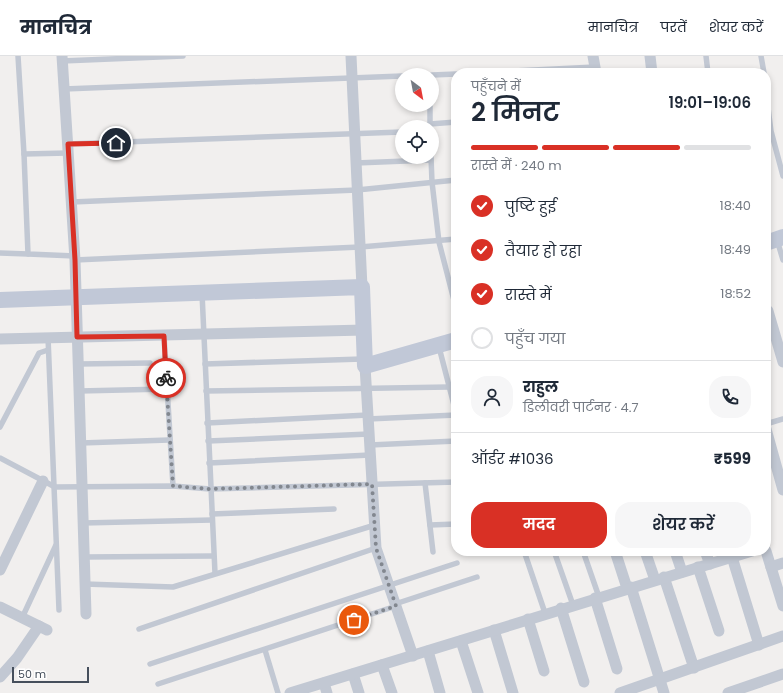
<!DOCTYPE html>
<html lang="hi">
<meta charset="utf-8">
<style>
body{margin:0;font-family:Poppins,"Noto Sans Devanagari",sans-serif;background:#f6f6f7;color:#1f2937;height:100vh;display:flex;flex-direction:column;font-size:15px;white-space:nowrap}
*{box-sizing:border-box;margin:0}
p{font-size:13px;color:#747a83}
.icon{flex:none;width:22px;height:22px;fill:none;stroke:currentColor;stroke-width:2;stroke-linecap:round;stroke-linejoin:round}
.map{position:relative;flex:1;overflow:hidden}
.sheet{position:absolute;left:451px;top:12px;width:320px;height:488px;display:flex;flex-direction:column;background:#fff;border-radius:16px;box-shadow:0 2px 6px #0003}
.sheet>*{flex:none}
.needle{width:26px;rotate:148deg}
.buttons{position:absolute;left:395px;top:12px;display:grid;gap:8px}
.buttons a{display:grid;place-items:center;width:44px;height:44px;border-radius:50%;background:#fff;box-shadow:0 2px 6px #0003;font-size:20px}
.scale{position:absolute;left:12px;bottom:10px;width:77px;box-sizing:border-box;padding-left:4px;border:2px solid #464f5c;border-top:0;font-size:11px;line-height:14px;white-space:nowrap;color:#464f5c;-webkit-text-stroke:3px #fff;paint-order:stroke}
.pin{position:absolute;display:grid;place-items:center;width:34px;height:34px;color:#fff;margin:-17px;border:2px solid #fff;border-radius:50%;box-shadow:0 1px 4px #0007}
.courier{position:absolute;display:grid;place-items:center;width:40px;height:40px;margin:-20px;border:3px solid #d93025;border-radius:50%;background:#fff;color:#222;box-shadow:0 1px 5px #0007}
.head em{font-style:normal;font-weight:600}
.head div{display:flex;flex-direction:column-reverse}
.head{display:flex;align-items:center;justify-content:space-between;height:68px;padding:0 20px}
h1{font-size:26px;font-weight:600;line-height:30px}
.bar{display:grid;grid-template-columns:repeat(4,1fr);gap:6px 4px;align-content:center;height:48px;padding:0 20px}
.bar i{height:5px;border-radius:3px;background:#e0e1e3}
.bar .selected{background:#d93025}
.bar p{grid-column:span 4}
.line{display:flex;align-items:center;gap:10px;padding:0 20px;border-top:1px solid #e0e1e3}
.line div{flex:1}
.round{display:grid;place-items:center;flex:none;width:42px;height:42px;border-radius:16px;background:#f6f6f7}
ol{padding:0 20px;list-style:none}
li{display:flex;align-items:center;gap:12px;height:44px}
li p{margin-inline-start:auto}
li .icon{padding:4px;border-radius:50%;background:#d93025;color:#fff;stroke-width:4}
li:last-child{color:#747a83}
li i{width:22px;height:22px;border:2px solid #e0e1e3;border-radius:50%}
.action{display:flex;gap:8px;margin-top:auto;padding:8px 20px}
.action a{flex:1;height:46px;border-radius:16px;background:#d93025;color:#fff;font-size:16px;font-weight:600;line-height:46px;text-align:center}
.action a+a{background:#f6f6f7;color:#1f2937}
header{display:flex;align-items:center;gap:24px;box-sizing:border-box;height:56px;padding:0 20px;background:#fff;border-bottom:1px solid #e0e1e3}
header strong{font-size:19px}
nav{display:flex;gap:22px;margin-inline-start:auto;font-size:14px}
.map>svg:first-child{display:block}
.lines{fill:none;stroke-linecap:round;stroke-linejoin:round}
.lane{stroke:#c2c8d3;stroke-width:5.5}
.street{stroke:#c2c8d3;stroke-width:11}
.secondary{stroke:#c1c8d7;stroke-width:16}
.done{stroke:#82878f;stroke-width:4;stroke-dasharray:0 7.2}
.route{stroke:#d93025;stroke-width:5}
</style>
<header>
<strong>मानचित्र</strong>
<nav><a>मानचित्र</a><a>परतें</a><a>शेयर करें</a></nav>
</header>
<div class="map">
<svg width="783" height="637" viewBox="0 0 783 637">
<rect width="100%" height="100%" fill="#f1efee"/>
<g class="lines">
<!-- lane -->
<g class="lane">
<path d="M 18,0 L 24,98 L 28,198 L 75,200"/>
<path d="M 706,0 L 708,17"/>
<path d="M 761,0 L 764,17"/>
<path d="M 62,5 L 183,0"/>
<path d="M 474,17 L 595,11"/>
<path d="M 432,19 L 456,18"/>
<path d="M 64,33 L 402,20"/>
<path d="M 766,36 L 771,75 L 783,120"/>
<path d="M 430,49 L 430,71"/>
<path d="M 430,68 L 456,66"/>
<path d="M 68,88 L 402,76"/>
<path d="M 24,98 L 68,97"/>
<path d="M 431,101 L 432,126 L 439,186 L 456,252"/>
<path d="M 356,107 L 431,104"/>
<path d="M 72,146 L 357,134 L 456,124"/>
<path d="M 777,184 L 783,204"/>
<path d="M 0,197 L 28,198"/>
<path d="M 75,204 L 360,191 L 456,183"/>
<path d="M 202,237 L 215,517"/>
<path d="M 164,280 L 173,430"/>
<path d="M 48,281 L 59,554"/>
<path d="M 439,291 L 456,357"/>
<path d="M 78,308 L 150,307"/>
<path d="M 205,308 L 362,303"/>
<path d="M 79,335 L 167,333"/>
<path d="M 206,335 L 449,331"/>
<path d="M 368,363 L 456,359"/>
<path d="M 207,367 L 368,359"/>
<path d="M 766,368 L 783,363"/>
<path d="M 0,371 L 39,297 L 48,294"/>
<path d="M 208,385 L 369,378"/>
<path d="M 81,387 L 169,384"/>
<path d="M 370,389 L 456,385"/>
<path d="M 0,402 L 55,431 L 173,430 L 210,433 L 456,426"/>
<path d="M 209,407 L 370,399"/>
<path d="M 425,427 L 433,496"/>
<path d="M 212,458 L 334,453"/>
<path d="M 83,467 L 212,464"/>
<path d="M 430,469 L 456,468"/>
<path d="M 524,495 L 545,557"/>
<path d="M 554,495 L 573,549"/>
<path d="M 583,495 L 599,541"/>
<path d="M 84,501 L 213,500"/>
<path d="M 85,528 L 173,531 L 375,469"/>
<path d="M 395,548 L 477,521"/>
<path d="M 22,562 L 56,489"/>
<path d="M 139,573 L 376,492"/>
<path d="M 265,594 L 278,637"/>
<path d="M 150,608 L 457,507"/>
<path d="M 158,628 L 396,550"/>
</g>
<!-- street -->
<g class="street">
<path d="M 62,0 L 75,204 L 86,558"/>
<path d="M 351,0 L 362,231"/>
<path d="M 593,0 L 596,17"/>
<path d="M 650,0 L 652,17"/>
<path d="M 766,253 L 768,255 L 783,306"/>
<path d="M 0,283 L 364,274"/>
<path d="M 365,310 L 376,492 L 413,600"/>
<path d="M 766,373 L 783,434"/>
<path d="M 615,495 L 627,532"/>
<path d="M 645,495 L 655,524"/>
<path d="M 675,495 L 682,516"/>
<path d="M 705,495 L 710,508"/>
<path d="M 766,495 L 783,550"/>
<path d="M 732,501 L 759,589"/>
<path d="M 698,511 L 719,575"/>
<path d="M 771,511 L 783,507"/>
<path d="M 0,514 L 43,425"/>
<path d="M 664,521 L 694,612"/>
<path d="M 631,531 L 664,637"/>
<path d="M 595,542 L 617,613"/>
<path d="M 0,551 L 47,574"/>
<path d="M 561,552 L 584,626"/>
<path d="M 528,563 L 544,615"/>
<path d="M 494,574 L 513,637"/>
<path d="M 461,585 L 478,637"/>
<path d="M 428,595 L 440,637"/>
<path d="M 382,609 L 392,637"/>
<path d="M 353,618 L 359,637"/>
<path d="M 0,621 L 17,602 L 39,570"/>
<path d="M 324,627 L 327,637"/>
<path d="M 290,637 L 752,495"/>
<path d="M 620,637 L 783,580"/>
<path d="M 728,637 L 783,618"/>
</g>
<!-- secondary -->
<g class="secondary">
<path d="M 766,187 L 783,181"/>
<path d="M 0,244 L 362,231 L 365,310 L 456,284"/>
</g>
</g>
<g class="lines">
<!-- done -->
<path class="done" d="M 166,322 L 173,430 L 210,433 L 372,428 L 376,492 L 396,550 L 354,564"/>
<!-- route -->
<path class="route" d="M 116,87 L 68,88 L 75,204 L 77,281 L 164,280 L 166,322"/>
</g>
</svg>
<div class="buttons">
<a><svg class="needle" viewBox="-14 -14 28 28"><path d="M0-13l5 13h-10z" fill="#e53935"/><path d="M0 13l5-13h-10z" fill="#747a83"/></svg></a>
<a><svg class="icon" aria-label="locate" viewBox="0 0 24 24"><circle cx="12" cy="12" r="6"/><path d="M12 2v4M12 18v4M2 12h4M18 12h4"/></svg></a>
</div>
<div class="scale">50 m</div>
<div class="pin" style="left:354px;top:564px;background:#ea580c"><svg class="icon" aria-label="bag" viewBox="0 0 24 24"><path d="M5 8h14l-1 12H6zM9 8a3 3 0 0 1 6 0"/></svg></div>
<div class="pin" style="left:116px;top:87px;background:#1f2937"><svg class="icon" aria-label="home" viewBox="0 0 24 24"><path d="M3 11l9-7 9 7M6 9v11h12V9"/></svg></div>
<div class="courier" style="left:166px;top:322px"><svg class="icon" aria-label="bike" viewBox="0 0 24 24"><circle cx="6" cy="16" r="4"/><circle cx="18" cy="16" r="4"/><path d="M6 16l4-8h5l3 8M10 8l3 8H6M13 5h3"/></svg></div>
<section class="sheet">
<div class="head"><div><h1>2 मिनट</h1><p>पहुँचने में</p></div><em>19:01–19:06</em></div>
<div class="bar"><i class="selected"></i><i class="selected"></i><i class="selected"></i><i></i><p>रास्ते में · 240 m</p></div>
<ol>
<li><svg class="icon" aria-label="check" viewBox="0 0 24 24"><path d="M5 12l5 5 9-10"/></svg>पुष्टि हुई<p>18:40</p></li>
<li><svg class="icon" aria-label="check" viewBox="0 0 24 24"><path d="M5 12l5 5 9-10"/></svg>तैयार हो रहा<p>18:49</p></li>
<li><svg class="icon" aria-label="check" viewBox="0 0 24 24"><path d="M5 12l5 5 9-10"/></svg>रास्ते में<p>18:52</p></li>
<li><i></i>पहुँच गया</li>
</ol>
<div class="line" style="height:72px"><a class="round"><svg class="icon" aria-label="person" viewBox="0 0 24 24"><circle cx="12" cy="8" r="4"/><path d="M4 21q1-7 8-7t8 7"/></svg></a><div><b>राहुल</b><p>डिलीवरी पार्टनर · 4.7</p></div><a class="round"><svg class="icon" aria-label="phone" viewBox="0 0 24 24"><path d="M5 4h4l2 5-3 2q2 4 5 5l2-3 5 2v4C11 20 4 13 5 4z"/></svg></a></div>
<div class="line" style="height:52px"><div>ऑर्डर #1036</div><b>₹599</b></div>
<div class="action"><a>मदद</a><a>शेयर करें</a></div>
</section>
</div>
